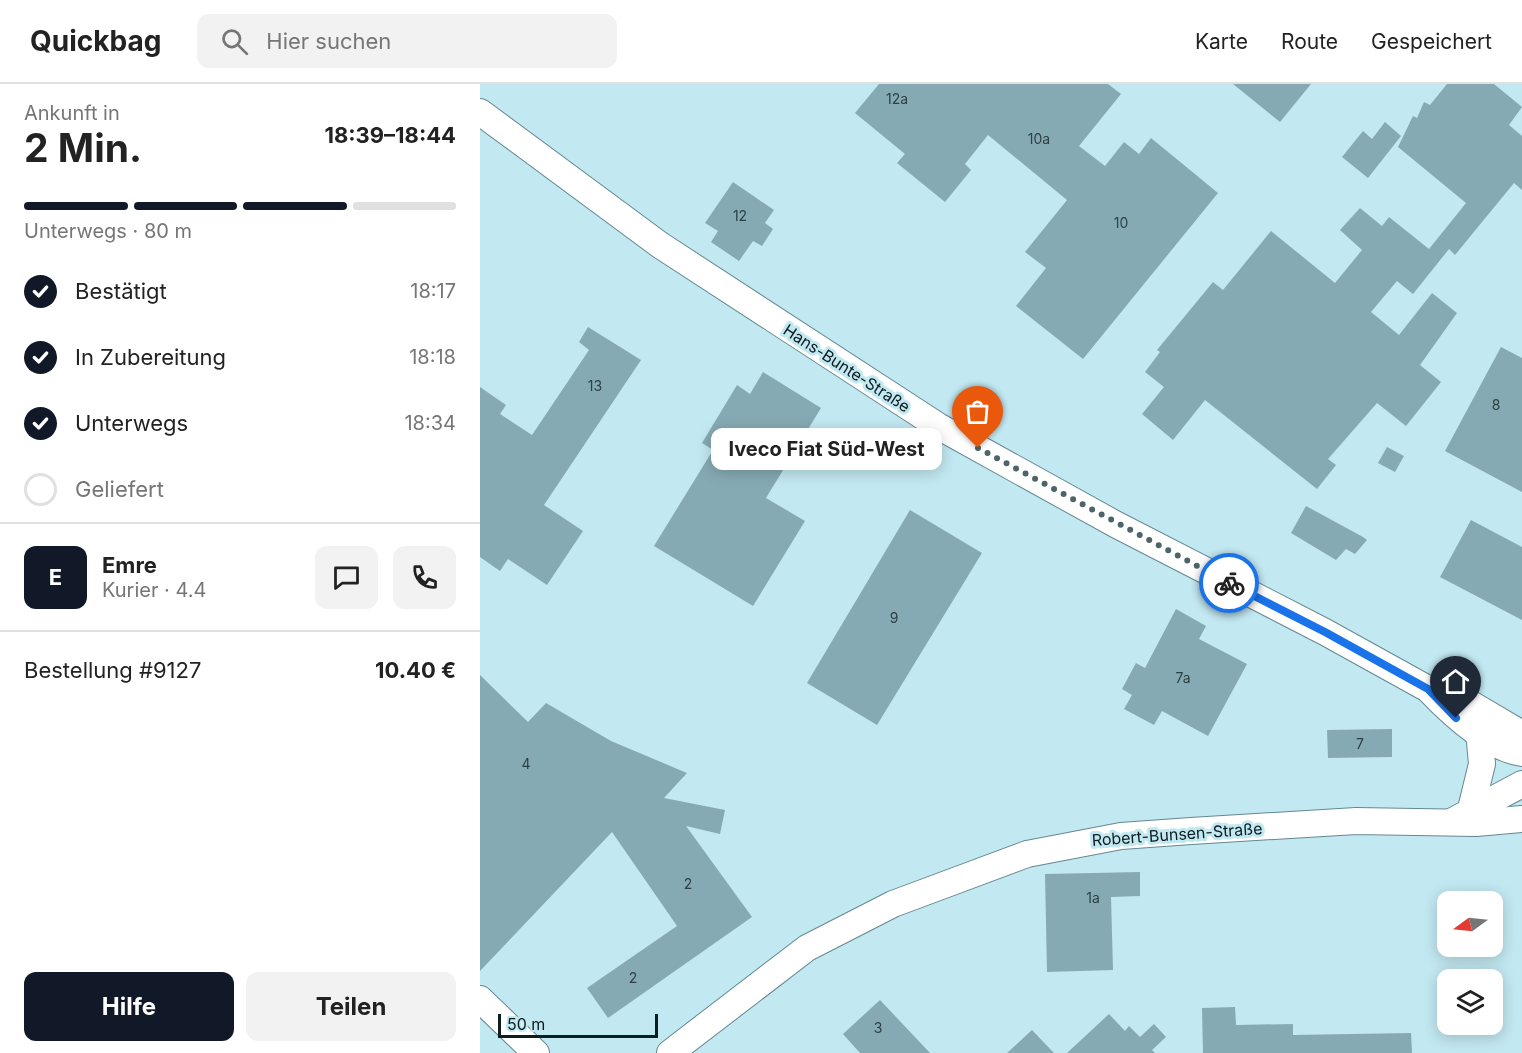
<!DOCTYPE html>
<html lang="de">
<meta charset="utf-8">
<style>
body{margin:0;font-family:Inter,sans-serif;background:#f2f2f2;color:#222;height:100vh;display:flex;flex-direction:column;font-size:22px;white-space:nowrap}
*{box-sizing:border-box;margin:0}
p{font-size:20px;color:#767676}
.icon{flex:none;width:33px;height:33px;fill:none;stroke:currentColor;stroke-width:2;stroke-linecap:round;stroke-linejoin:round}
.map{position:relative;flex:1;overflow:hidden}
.sheet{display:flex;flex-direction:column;background:#fff;width:480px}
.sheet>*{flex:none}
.needle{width:39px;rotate:255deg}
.controls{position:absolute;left:957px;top:807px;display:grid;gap:12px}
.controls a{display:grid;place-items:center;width:66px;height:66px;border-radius:12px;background:#fff;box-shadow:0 3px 15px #0003;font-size:30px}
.scale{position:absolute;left:18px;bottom:15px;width:160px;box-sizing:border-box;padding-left:6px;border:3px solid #0e1d20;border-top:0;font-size:16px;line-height:21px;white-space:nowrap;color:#0e1d20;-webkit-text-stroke:4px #c2e8f1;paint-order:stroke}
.pin{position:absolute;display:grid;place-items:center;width:51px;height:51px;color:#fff;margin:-62px -26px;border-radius:50% 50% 50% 0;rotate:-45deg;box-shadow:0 0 6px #0007}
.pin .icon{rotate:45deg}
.courier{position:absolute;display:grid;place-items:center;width:60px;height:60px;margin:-30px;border:4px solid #1a73e8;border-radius:50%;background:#fff;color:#222;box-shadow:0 2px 8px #0007}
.bubble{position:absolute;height:42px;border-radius:12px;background:#fff;box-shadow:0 3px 15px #0003;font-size:20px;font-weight:700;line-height:42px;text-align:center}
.overview em{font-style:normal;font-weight:700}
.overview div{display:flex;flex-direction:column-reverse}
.overview{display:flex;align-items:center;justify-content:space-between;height:102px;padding:0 24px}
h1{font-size:39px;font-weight:700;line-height:45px}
.bar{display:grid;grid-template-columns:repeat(4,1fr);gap:9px 6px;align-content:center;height:72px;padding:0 24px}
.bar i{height:8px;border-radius:4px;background:#e0e0e0}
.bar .on{background:#111827}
.bar p{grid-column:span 4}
.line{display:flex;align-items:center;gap:15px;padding:0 24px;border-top:2px solid #e0e0e0}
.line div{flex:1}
.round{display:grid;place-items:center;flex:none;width:63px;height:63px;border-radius:12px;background:#f2f2f2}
ol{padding:0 24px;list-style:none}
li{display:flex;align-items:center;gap:18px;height:66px}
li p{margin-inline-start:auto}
li .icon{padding:6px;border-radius:50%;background:#111827;color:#fff;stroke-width:4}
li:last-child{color:#767676}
li i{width:33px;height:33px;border:3px solid #e0e0e0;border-radius:50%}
.action{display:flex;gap:12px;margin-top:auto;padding:12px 24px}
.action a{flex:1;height:69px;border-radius:12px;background:#111827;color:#fff;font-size:24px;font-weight:700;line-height:69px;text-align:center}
.action a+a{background:#f2f2f2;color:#222}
header{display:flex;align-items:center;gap:36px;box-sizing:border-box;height:84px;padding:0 30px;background:#fff;border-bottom:2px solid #e0e0e0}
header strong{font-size:28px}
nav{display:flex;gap:33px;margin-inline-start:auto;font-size:21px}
.search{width:420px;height:54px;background:#f2f2f2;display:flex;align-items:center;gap:15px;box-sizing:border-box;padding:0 21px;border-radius:12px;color:#767676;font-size:22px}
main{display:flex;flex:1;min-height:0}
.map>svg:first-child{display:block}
.building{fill:#86aab3}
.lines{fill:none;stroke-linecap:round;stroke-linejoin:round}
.street-casing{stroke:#658891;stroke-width:28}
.street{stroke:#fff;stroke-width:26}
.done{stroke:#4d6469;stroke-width:6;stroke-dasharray:0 10.8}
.route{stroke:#1a73e8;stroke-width:8}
.labels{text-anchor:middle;stroke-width:6;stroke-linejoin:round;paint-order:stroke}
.number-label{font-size:14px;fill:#2c4045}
.street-label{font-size:16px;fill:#0e1d20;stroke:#c2e8f1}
</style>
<header>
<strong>Quickbag</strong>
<div class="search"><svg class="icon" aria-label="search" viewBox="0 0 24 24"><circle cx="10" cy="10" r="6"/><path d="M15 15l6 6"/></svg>Hier suchen</div>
<nav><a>Karte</a><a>Route</a><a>Gespeichert</a></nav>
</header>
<main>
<section class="sheet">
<div class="overview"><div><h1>2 Min.</h1><p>Ankunft in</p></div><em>18:39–18:44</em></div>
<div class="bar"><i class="on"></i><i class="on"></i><i class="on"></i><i></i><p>Unterwegs · 80 m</p></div>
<ol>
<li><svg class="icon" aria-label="check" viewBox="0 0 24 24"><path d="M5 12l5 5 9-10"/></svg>Bestätigt<p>18:17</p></li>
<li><svg class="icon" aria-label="check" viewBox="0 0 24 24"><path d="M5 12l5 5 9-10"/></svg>In Zubereitung<p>18:18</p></li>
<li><svg class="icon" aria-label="check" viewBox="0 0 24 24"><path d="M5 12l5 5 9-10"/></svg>Unterwegs<p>18:34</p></li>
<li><i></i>Geliefert</li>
</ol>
<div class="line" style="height:108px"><b class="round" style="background:#111827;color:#fff">E</b><div><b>Emre</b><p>Kurier · 4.4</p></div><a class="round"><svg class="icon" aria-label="chat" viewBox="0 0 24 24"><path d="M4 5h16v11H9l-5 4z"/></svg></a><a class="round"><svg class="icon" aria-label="phone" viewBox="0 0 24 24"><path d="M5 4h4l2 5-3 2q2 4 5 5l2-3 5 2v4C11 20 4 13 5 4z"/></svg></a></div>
<div class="line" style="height:78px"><div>Bestellung #9127</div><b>10.40 €</b></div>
<div class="action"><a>Hilfe</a><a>Teilen</a></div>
</section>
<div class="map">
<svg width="1042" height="969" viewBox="0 0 1042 969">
<rect width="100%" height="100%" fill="#c2e8f1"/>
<!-- building -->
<g class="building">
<path d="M 399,0 L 628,0 L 641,10 L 599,62 L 625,82 L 644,58 L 659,70 L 671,54 L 738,109 L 603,275 L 536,222 L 566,184 L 545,168 L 587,116 L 508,51 L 485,80 L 491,86 L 465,118 L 417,79 L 425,70 L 375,29 Z"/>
<path d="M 753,0 L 831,0 L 800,38 Z"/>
<path d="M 967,0 L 1014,0 L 1042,23 L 1029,41 L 1042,52 L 1042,106 L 1034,99 L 975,171 L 969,165 L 933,210 L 917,197 L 891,228 L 919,251 L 952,209 L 977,229 L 940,281 L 961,298 L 926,342 L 897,319 L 848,375 L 856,381 L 837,405 L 725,316 L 693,356 L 662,330 L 684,303 L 665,288 L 680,268 L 677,266 L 733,198 L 743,206 L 791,147 L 855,199 L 882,166 L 860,146 L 880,124 L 902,142 L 909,133 L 949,165 L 986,119 L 918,63 L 933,32 L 937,34 L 944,18 L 950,21 Z"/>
<path d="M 905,38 L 921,52 L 888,94 L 862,73 L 883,47 L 892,55 Z"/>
<path d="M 253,98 L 294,126 L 285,139 L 293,145 L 282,162 L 273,157 L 259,177 L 231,158 L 238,147 L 225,139 Z"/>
<path d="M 108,243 L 161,276 L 64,421 L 103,447 L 67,501 L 28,475 L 20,487 L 0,473 L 0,303 L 26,321 L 20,330 L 52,351 L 109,266 L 99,258 Z"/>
<path d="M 1021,263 L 1042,274 L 1042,408 L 965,367 Z"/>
<path d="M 283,288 L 341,324 L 286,414 L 325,437 L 273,522 L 174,462 L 233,366 L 222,359 L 257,301 L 270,310 Z"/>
<path d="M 907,363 L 924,372 L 915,388 L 898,379 Z"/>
<path d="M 826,422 L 883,453 L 887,456 L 875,470 L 866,465 L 856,476 L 811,449 Z"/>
<path d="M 430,426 L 502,469 L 397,641 L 327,599 Z"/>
<path d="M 991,436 L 1042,463 L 1042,536 L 960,493 Z"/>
<path d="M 696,525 L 726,542 L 719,555 L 767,580 L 728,652 L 682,627 L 674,641 L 644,625 L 652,611 L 642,605 L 656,579 L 665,584 Z"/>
<path d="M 0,591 L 48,638 L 66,619 L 131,657 L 207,689 L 184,714 L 245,726 L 240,750 L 206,742 L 272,833 L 128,934 L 107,904 L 197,842 L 132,748 L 0,887 Z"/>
<path d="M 912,645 L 912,673 L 848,674 L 847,646 Z"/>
<path d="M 660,788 L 660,812 L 631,813 L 633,886 L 567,888 L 565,790 Z"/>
<path d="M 400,916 L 450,969 L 380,969 L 363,950 Z"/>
<path d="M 755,923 L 756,941 L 813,940 L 813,951 L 931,949 L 932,969 L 723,969 L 722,924 Z"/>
<path d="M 629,930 L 645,947 L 649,942 L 660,953 L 674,940 L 686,953 L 672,966 L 675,969 L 587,969 Z"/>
<path d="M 552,946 L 574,969 L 527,969 Z"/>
</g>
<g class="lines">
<!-- street casing -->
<g class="street-casing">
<g id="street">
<path d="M 0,28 L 180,161 L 458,342 L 635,440 L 845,548 L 948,605 L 986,617 L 1042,650"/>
<path d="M 950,607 C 972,630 1009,664 1042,669"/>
<path d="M 991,725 L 1002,680 L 999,647"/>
<path d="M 971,738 L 1042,700"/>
<path d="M 0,915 L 56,969"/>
<path d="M 190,969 L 327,864 L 413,820 L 547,770 L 641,752 L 711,747 L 876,737 L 996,739 L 1042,735"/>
</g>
</g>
<!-- street -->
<use href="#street" class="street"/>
</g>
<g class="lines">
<!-- done -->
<path class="done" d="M 498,364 L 749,499"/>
<!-- route -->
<path class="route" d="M 749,499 L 845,548 L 948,605 L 976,634"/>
</g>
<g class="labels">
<!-- number labels -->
<g class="number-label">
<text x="417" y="20">12a</text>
<text x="559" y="60">10a</text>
<text x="260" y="137">12</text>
<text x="641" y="144">10</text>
<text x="115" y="307">13</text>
<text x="1016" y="326">8</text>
<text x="414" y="539">9</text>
<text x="703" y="599">7a</text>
<text x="880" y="665">7</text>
<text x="46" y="685">4</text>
<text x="208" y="805">2</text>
<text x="613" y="819">1a</text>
<text x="153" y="899">2</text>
<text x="398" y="949">3</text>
</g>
<!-- street labels -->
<g class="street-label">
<text transform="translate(367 284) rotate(33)" y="6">Hans-Bunte-Straße</text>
<text transform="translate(697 750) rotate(-4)" y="6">Robert-Bunsen-Straße</text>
</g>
</g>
</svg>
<div class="controls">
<a><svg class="needle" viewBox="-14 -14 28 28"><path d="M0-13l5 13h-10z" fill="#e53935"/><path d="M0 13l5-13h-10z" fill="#767676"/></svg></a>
<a><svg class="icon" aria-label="layers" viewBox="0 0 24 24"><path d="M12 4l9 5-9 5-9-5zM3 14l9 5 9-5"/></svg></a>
</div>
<div class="scale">50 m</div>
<div class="pin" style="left:498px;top:364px;background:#ea580c"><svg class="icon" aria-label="bag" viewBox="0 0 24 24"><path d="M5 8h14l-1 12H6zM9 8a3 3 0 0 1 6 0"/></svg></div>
<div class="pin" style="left:976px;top:634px;background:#1f2937"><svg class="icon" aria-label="home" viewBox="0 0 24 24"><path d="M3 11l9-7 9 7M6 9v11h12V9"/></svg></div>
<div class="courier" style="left:749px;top:499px"><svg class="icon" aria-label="bike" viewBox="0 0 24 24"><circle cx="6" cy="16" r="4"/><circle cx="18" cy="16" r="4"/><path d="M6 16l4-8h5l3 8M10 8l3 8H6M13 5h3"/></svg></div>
<div class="bubble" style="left:231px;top:344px;width:231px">Iveco Fiat Süd-West</div>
</div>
</main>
